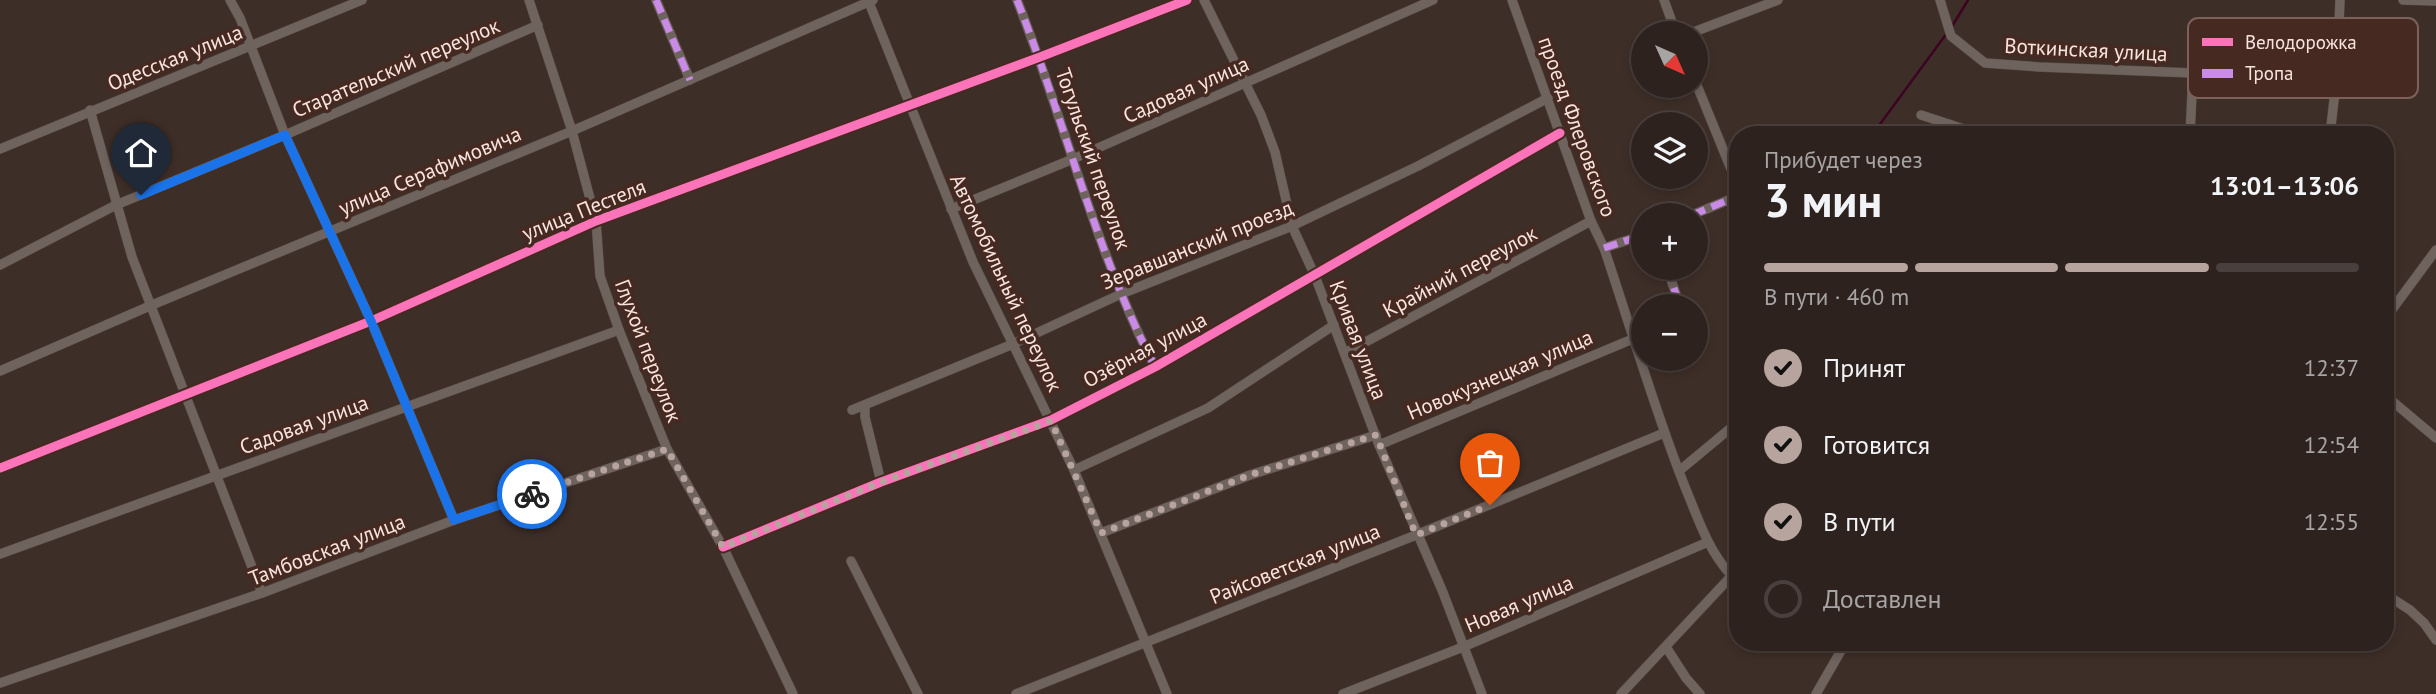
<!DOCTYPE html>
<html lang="ru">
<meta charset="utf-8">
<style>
body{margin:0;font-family:"PT Sans",sans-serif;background:#3a2f2b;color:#f1f3f6;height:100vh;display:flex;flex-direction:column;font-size:26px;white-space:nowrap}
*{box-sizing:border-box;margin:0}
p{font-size:23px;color:#a7a4a4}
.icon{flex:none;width:38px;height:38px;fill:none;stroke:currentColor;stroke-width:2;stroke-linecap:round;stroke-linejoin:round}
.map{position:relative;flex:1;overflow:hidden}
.details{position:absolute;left:1729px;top:126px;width:665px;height:525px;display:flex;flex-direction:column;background:#2e221e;border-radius:28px;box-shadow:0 4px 10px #0003,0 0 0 2px #493f3c}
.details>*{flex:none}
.needle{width:46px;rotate:135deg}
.buttons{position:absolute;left:1631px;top:21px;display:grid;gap:14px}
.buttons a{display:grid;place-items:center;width:77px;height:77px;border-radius:50%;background:#2e221e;box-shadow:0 4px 10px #0003,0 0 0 2px #493f3c;font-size:35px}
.pin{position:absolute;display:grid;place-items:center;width:60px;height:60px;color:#fff;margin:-72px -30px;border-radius:50% 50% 50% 0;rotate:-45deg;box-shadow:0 0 7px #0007}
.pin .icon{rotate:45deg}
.courier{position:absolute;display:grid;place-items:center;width:70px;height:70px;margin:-35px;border:5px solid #1a73e8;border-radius:50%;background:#fff;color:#222;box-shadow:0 2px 9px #0007}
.headline em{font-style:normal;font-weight:800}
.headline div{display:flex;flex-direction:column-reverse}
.headline{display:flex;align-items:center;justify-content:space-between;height:119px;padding:0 35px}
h1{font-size:46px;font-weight:800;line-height:52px}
.bar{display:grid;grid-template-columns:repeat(4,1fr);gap:10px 7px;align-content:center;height:84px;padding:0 35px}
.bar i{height:9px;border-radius:5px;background:#493f3c}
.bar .on{background:#b7a49e}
.bar p{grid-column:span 4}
ol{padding:0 35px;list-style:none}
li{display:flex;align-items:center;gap:21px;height:77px}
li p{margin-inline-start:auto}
li .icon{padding:7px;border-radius:50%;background:#b7a49e;color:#111;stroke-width:4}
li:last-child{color:#a7a4a4}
li i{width:38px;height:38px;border:4px solid #493f3c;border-radius:50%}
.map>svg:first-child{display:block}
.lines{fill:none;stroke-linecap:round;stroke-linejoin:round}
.stream{stroke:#3c0422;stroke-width:2.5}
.street-casing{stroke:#5a4c47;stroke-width:10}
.street{stroke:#6f635e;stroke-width:9}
.quiet{stroke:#ca8be6;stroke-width:7;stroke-dasharray:14 7;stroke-linecap:butt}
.cycleway-casing{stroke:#462920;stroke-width:13}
.cycleway{stroke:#fb73b8;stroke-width:9}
.done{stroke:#b7a49e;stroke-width:7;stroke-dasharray:0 12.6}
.route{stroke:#1a73e8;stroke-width:9}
.labels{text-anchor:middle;stroke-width:7;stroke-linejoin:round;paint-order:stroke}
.street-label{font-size:21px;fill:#f8e4de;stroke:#462920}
.key{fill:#462920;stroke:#7b6159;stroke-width:2}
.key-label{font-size:19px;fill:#f8e4de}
</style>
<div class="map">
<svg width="2436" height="694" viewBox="0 0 2436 694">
<rect width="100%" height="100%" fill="#3e2e28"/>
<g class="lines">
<!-- stream -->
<g class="stream">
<path d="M 1951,28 L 1968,0"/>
<path d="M 1872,135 L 1947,33"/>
</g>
<!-- street casing -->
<g class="street-casing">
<g id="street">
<path d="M 230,0 L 240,18 L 285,135 L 371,321 L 454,520"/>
<path d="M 529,0 L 572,131 L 596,221 L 600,276 L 619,330 L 667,449 L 723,547 L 793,694"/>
<path d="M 656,0 L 690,80"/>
<path d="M 868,0 L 973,262 L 1074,470 L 1167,694"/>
<path d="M 1017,0 C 1065,121 1095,251 1155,367"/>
<path d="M 1204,0 L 1261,115 L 1275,152 L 1292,226 L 1315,276 L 1379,445 L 1442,590 L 1482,694"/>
<path d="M 1512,0 L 1591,221 L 1604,248 C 1631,328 1654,409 1685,487 C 1698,518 1708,551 1732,576"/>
<path d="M 1664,0 L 1676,33"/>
<path d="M 1940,0 L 1951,36 L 1985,63 L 2040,67 L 2193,73 L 2337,74"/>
<path d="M 2403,0 L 2436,1"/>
<path d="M 1691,33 L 1778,0"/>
<path d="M 1696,83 L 1738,186"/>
<path d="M 90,110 L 132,257 L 262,593"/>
<path d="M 1921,115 L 1982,135"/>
<path d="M 2190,135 L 2193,73"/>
<path d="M 2330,135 L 2337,74 L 2340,0"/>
<path d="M 0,149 L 362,0"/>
<path d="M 951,209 L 1073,159 L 1433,0"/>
<path d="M 1692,215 L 1738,196"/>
<path d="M 1604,248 L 1643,235"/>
<path d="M 0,265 L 116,205 L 285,135 L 538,25"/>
<path d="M 1667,268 L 1680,306"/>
<path d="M 2385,319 L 2436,250"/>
<path d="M 1696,352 L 1696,353"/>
<path d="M 1345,353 L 1591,221"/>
<path d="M 0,371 L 152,305 L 572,131 L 873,0"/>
<path d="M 2385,395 L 2436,438"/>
<path d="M 865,406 L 865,417 L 881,482"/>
<path d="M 852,410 L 1013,344 L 1121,294 L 1292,226 L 1418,166 L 1548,98"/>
<path d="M 1379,445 L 1635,338"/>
<path d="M 0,468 L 371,321 L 596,221 L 1040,57 L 1187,0"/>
<path d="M 1074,470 L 1208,408 L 1334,325"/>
<path d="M 1679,471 L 1738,422"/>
<path d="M 1101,533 L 1250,475 L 1376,435"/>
<path d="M 723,547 L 881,482 L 1051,420 L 1155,367 L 1560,133"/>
<path d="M 0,554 L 619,330"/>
<path d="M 851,561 L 918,694"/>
<path d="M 2385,594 L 2410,610 L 2424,623 L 2436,640"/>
<path d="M 1666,647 L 1686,678 L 1700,694"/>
<path d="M 0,683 L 262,593 L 454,520 L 667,449"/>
<path d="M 1016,694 L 1416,535 L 1664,433"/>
<path d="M 1343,694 L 1463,647 L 1708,542"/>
<path d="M 1621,694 L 1738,569"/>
<path d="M 1816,694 L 1846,642"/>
</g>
</g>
<!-- street -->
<use href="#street" class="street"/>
<!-- quiet -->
<g class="quiet">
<path d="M 656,0 L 690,80"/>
<path d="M 1017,0 C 1065,121 1095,251 1155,367"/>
<path d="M 1692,215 L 1738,196"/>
<path d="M 1604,248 L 1643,235"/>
<path d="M 1667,268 L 1680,306"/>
<path d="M 1696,352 L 1696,353"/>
</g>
<!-- cycleway casing -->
<g class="cycleway-casing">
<g id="cycleway">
<path d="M 0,468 L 371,321 L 596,221 L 1040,57 L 1187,0"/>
<path d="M 723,547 L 881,482 L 1051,420 L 1155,367 L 1560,133"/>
</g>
</g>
<!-- cycleway -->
<use href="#cycleway" class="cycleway"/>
</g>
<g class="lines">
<!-- done -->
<path class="done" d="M 532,494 L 667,449 L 723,547 L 881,482 L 1051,421 L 1101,533 L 1250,475 L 1376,435 L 1416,535 L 1490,505"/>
<!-- route -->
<path class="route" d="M 141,195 L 285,135 L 371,321 L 454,520 L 532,494"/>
</g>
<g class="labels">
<!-- street labels -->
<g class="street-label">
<text transform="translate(2086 50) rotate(3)" y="7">Воткинская улица</text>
<text transform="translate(175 58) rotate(-22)" y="7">Одесская улица</text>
<text transform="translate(396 68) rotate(-23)" y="7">Старательский переулок</text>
<text transform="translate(1186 90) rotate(-24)" y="7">Садовая улица</text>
<text transform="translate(1577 127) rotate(70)" y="7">проезд Флеровского</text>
<text transform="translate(1093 159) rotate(71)" y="7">Тогульский переулок</text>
<text transform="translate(430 171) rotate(-23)" y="7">улица Серафимовича</text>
<text transform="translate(584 210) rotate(-22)" y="7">улица Пестеля</text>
<text transform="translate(1197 245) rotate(-22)" y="7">Зеравшанский проезд</text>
<text transform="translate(1460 272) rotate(-28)" y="7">Крайний переулок</text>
<text transform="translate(1006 283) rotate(65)" y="7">Автомобильный переулок</text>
<text transform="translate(1358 340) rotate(69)" y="7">Кривая улица</text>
<text transform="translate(1145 350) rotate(-28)" y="7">Озёрная улица</text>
<text transform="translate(648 351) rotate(69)" y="7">Глухой переулок</text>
<text transform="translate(1500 375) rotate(-23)" y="7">Новокузнецкая улица</text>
<text transform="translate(304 425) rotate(-20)" y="7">Садовая улица</text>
<text transform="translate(327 550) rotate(-21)" y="7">Тамбовская улица</text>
<text transform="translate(1295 564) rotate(-22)" y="7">Райсоветская улица</text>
<text transform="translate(1519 604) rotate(-23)" y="7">Новая улица</text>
</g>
</g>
<!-- legend -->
<rect x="2188" y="18" width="230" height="80" rx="10" class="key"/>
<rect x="2202" y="38" width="31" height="8" fill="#fb73b8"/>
<rect x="2202" y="69" width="31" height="9" fill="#ca8be6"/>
<g class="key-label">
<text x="2245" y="49">Велодорожка</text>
<text x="2245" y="80">Тропа</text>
</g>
</svg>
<div class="buttons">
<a><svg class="needle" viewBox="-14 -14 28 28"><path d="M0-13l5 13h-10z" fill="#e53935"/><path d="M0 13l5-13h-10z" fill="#a7a4a4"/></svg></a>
<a><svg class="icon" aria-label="layers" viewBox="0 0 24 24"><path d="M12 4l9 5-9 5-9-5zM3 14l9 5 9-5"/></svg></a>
<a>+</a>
<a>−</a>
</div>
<div class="pin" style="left:1490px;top:505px;background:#ea580c"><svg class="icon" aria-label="bag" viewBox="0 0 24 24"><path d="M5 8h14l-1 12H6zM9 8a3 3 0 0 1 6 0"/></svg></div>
<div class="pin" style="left:141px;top:195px;background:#1f2937"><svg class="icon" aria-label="home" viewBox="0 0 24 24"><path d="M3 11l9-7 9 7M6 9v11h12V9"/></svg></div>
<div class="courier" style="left:532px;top:494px"><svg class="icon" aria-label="bike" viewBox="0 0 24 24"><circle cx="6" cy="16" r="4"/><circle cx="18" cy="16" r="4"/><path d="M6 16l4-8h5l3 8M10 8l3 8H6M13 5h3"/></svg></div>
<section class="details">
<div class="headline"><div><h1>3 мин</h1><p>Прибудет через</p></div><em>13:01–13:06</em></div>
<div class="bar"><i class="on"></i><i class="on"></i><i class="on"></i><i></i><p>В пути · 460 m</p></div>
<ol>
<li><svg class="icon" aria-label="check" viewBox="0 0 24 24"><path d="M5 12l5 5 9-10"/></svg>Принят<p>12:37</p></li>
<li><svg class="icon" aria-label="check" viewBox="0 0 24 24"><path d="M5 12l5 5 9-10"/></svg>Готовится<p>12:54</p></li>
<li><svg class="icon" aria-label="check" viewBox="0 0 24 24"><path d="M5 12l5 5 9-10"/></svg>В пути<p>12:55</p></li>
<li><i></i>Доставлен</li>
</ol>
</section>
</div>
